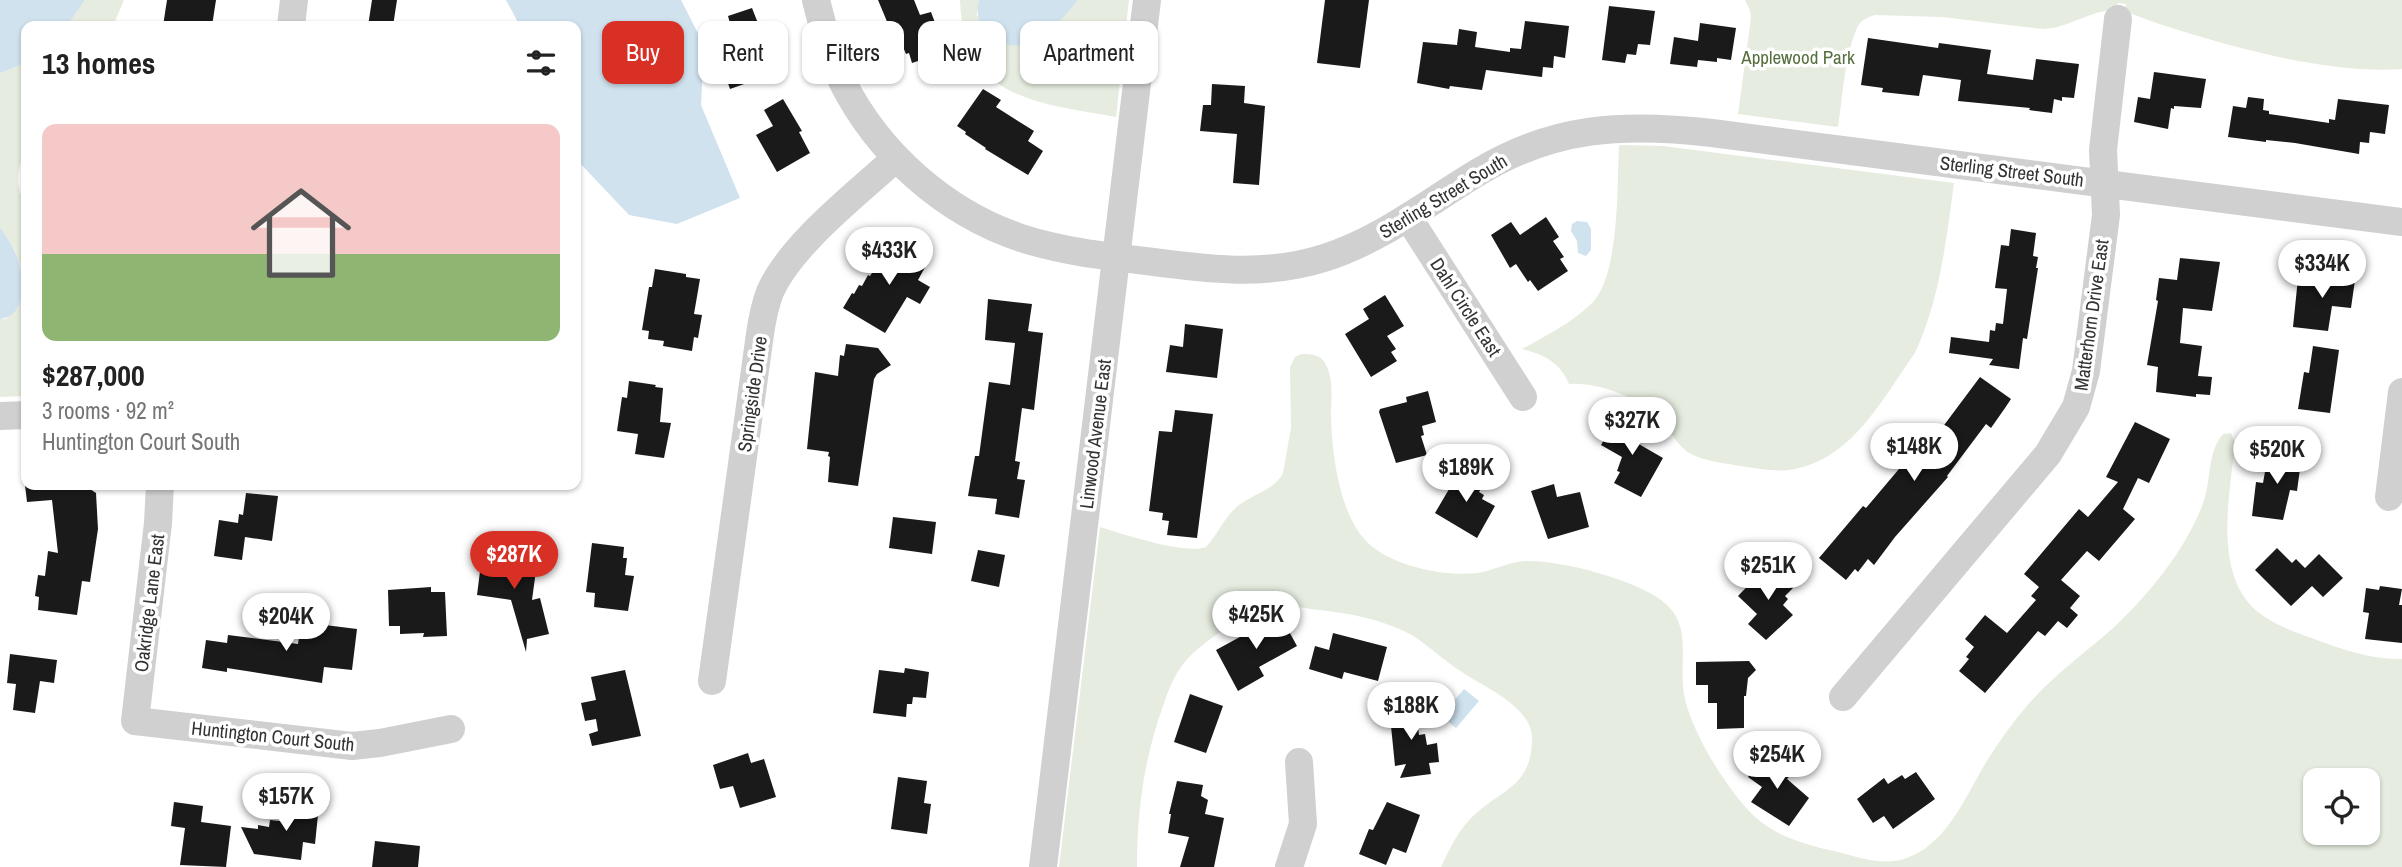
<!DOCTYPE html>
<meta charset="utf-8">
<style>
:root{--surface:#fff;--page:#f6f6f6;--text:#222;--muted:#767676;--accent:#d93025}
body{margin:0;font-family:"Archivo Narrow",sans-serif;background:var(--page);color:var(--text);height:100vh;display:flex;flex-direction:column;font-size:26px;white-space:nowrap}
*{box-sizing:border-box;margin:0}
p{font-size:23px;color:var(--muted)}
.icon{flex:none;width:38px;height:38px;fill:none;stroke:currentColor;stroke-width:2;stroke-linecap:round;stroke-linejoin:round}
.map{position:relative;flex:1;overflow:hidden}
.sheet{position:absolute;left:21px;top:21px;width:560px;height:469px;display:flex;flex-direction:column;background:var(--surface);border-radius:14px;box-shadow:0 2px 5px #0004}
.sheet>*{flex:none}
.guide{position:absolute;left:602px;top:21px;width:665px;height:63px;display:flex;gap:14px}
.buttons{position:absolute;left:2303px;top:768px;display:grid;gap:14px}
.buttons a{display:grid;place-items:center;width:77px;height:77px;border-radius:14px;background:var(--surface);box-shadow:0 2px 5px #0004;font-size:35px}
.price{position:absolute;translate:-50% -60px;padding:0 16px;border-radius:24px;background:#fff;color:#222;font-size:23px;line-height:46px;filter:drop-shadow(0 2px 4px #0008)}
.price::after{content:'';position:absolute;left:50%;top:42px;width:21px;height:16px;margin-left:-10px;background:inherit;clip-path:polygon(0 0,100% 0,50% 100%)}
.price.active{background:var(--accent);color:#fff}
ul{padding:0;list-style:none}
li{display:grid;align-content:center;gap:14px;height:371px;padding:0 21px}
li span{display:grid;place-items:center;height:217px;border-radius:14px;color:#555}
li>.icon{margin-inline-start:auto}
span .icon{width:126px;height:126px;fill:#fffc;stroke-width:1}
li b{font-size:30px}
h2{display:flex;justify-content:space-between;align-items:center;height:84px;padding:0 21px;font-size:30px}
.chip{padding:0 24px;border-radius:14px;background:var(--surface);box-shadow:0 2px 5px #0004;font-size:24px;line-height:63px}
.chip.active{background:var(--accent);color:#fff}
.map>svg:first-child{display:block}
.green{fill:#e6ecdf;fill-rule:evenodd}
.water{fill:#cfe2ee}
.building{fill:#1a1a1a}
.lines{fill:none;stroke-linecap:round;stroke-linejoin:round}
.minor{stroke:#d0d0d0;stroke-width:28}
.labels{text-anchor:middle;stroke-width:7;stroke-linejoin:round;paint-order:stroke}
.park-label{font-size:19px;fill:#56703f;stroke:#fff}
.street-label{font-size:19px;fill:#333;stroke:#fff}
</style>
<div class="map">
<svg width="2402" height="867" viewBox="0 0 2402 867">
<rect width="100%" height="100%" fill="#fff"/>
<!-- green -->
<g class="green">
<polygon points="85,0 124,0 113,26 67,26"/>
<path d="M960,0H979L977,16L1050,30L1078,0H1129L1116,117C1037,103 963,99 960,0Z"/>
<path d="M1745,0H2402V69C2331,74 2243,50 2175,29C2158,24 2141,17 2124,11L2126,4L2118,3L2116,10C2090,10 2069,28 2043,29L1942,17L1875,15C1867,17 1860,21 1857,28C1844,58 1843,96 1838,127L1738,114L1751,18L1750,10Z"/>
<path d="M26,63V153C15,169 16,190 26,206V396L0,397V319H6L18,308L22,290L20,265L15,251L0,227V73Z"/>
<path d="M1619,145L1663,146L1954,183C1946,241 1940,299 1915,353C1882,399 1852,461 1789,470C1773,472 1757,468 1741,466C1724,463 1699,461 1685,450C1675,441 1670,430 1661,420C1640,398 1599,382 1569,384C1560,362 1544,355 1522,349C1546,336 1571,323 1591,304C1620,277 1617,185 1619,145Z"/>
<path d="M1301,354C1312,354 1321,354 1326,365C1334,380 1331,399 1331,416C1332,453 1339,514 1367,542C1391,566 1444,577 1478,573C1495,570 1511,561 1528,561C1564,561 1632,579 1661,600C1697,626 1675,666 1686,703C1695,737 1725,785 1749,811C1771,835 1803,844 1834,851C1854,856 1879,865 1900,860C1948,848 1966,793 1990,756C2003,736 2018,715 2034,698C2058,672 2086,652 2112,629C2139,604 2164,575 2183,544C2192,529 2200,514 2205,497C2211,477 2208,451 2223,434L2231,433L2235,443C2230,496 2210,582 2265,617C2280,627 2298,633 2314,639C2341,649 2372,660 2402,659V867H1441C1449,850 1458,831 1471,818C1500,789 1532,788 1532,738C1532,707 1484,687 1462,672C1442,660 1426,642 1406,632C1379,619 1348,613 1319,610C1304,608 1287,604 1271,606C1253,608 1234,621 1220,632C1207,641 1194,651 1184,663C1174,675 1168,691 1163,706C1144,759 1137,811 1137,867H1059L1100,527C1123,534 1185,555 1206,547C1220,532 1225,514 1242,503C1257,493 1275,489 1283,473L1291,428L1290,367L1295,357ZM2315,780H2368V833H2315Z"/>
</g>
<!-- water -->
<g class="water">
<polygon points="0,0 85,0 67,26 26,26 26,63 0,73"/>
<polygon points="506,0 681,0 704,45 701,105 740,198 677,224 629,215 576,159 576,26 520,26"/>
<path d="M979,0H1078C1065,15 1052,32 1034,41C1004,55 971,34 979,0Z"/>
<polygon points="1577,221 1587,222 1591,229 1591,250 1586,256 1578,253 1577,241 1571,231 1572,224"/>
<path d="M0,227C5,235 11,243 15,252C24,271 30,316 0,319Z"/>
<polygon points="1464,689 1479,701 1456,728 1441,716"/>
</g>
<!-- building -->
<g class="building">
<polygon points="167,0 216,0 212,26 163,26"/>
<polygon points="372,0 397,0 393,26 368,26"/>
<polygon points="878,0 914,0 920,15 931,12 940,36 934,38 939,54 912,63 909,53 906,54 901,42 896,43"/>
<polygon points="1325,0 1369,0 1360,68 1317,63"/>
<polygon points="1609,6 1655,11 1650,45 1638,44 1636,55 1627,54 1625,63 1602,60"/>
<polygon points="752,8 765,41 756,44 767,76 730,89 725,75 721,77 714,58 718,56 716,49 717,48 712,33 731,27 728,16"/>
<polygon points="1525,21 1569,26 1565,58 1554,56 1553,68 1543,67 1542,77 1486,70 1482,90 1450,86 1449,89 1417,83 1423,42 1457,45 1459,29 1477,32 1475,47 1510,52 1510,48 1521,49"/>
<polygon points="1700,23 1736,28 1731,60 1717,58 1717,62 1698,60 1697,67 1670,64 1674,37 1698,41"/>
<polygon points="1868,38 1938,48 1939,43 1991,50 1987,74 2033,80 2036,59 2079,64 2074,98 2062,97 2062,101 2054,99 2052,113 2029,110 2030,108 1958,101 1961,80 1923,75 1919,96 1882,92 1883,88 1861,85"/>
<polygon points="2154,72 2206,79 2201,108 2174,106 2174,109 2171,108 2168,129 2134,122 2138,97 2150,99"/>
<polygon points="1212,84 1245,86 1244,103 1265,106 1259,185 1233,183 1237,134 1200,131 1203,105 1211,105"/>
<polygon points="983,89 1001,100 996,107 1034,131 1028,141 1043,151 1028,175 985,149 986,148 965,134 966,132 957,126"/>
<polygon points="2248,97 2264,99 2263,110 2269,111 2269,114 2329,123 2329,119 2335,120 2338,99 2389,105 2385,134 2370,132 2369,143 2360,142 2359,154 2295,143 2266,140 2266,142 2228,137 2233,106 2246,108"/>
<polygon points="783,99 802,131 799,132 810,153 777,172 756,135 773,126 764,110"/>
<polygon points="1546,217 1559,237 1553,241 1564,257 1560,259 1568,271 1538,291 1530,280 1528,282 1516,264 1510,268 1491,235 1511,222 1520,235"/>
<polygon points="2011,229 2036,233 2033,256 2038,257 2036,268 2038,268 2027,339 2023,338 2019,369 1989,365 1993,359 1949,353 1951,337 1989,342 1990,330 1995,331 1996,323 2003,324 2007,289 1995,288 2001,245 2009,246"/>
<polygon points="894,240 929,260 918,280 930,287 920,304 907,297 885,333 843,308 852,293 854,294 859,285 862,286 868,275 870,276"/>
<polygon points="2180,258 2220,262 2212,311 2183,308 2180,343 2202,346 2198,376 2212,377 2210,395 2196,394 2196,397 2156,392 2158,367 2147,365 2158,301 2156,300 2159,278 2177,280"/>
<polygon points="655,269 686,274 686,277 700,279 694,314 702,315 698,338 694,337 692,351 663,346 664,341 648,339 649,331 642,330 649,287 652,287"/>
<polygon points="2331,270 2356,273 2351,308 2332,306 2328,331 2293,327 2298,278 2330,282"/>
<polygon points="1385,295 1404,326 1387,336 1396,349 1391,352 1397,361 1371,377 1345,334 1369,319 1363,309"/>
<polygon points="988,299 1032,304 1028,331 1043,333 1034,410 1022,408 1015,461 1020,462 1017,479 1025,480 1019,518 995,514 997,499 968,496 975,456 979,456 989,382 1010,385 1015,343 985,340"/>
<polygon points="1185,324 1223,329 1217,378 1166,372 1170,345 1183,347"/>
<polygon points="846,344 878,348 891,365 877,374 874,379 858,486 828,482 830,457 828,456 829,452 807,449 815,372 838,376 840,355 844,356"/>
<polygon points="2313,346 2339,350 2330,413 2298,409 2304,372 2309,373"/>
<polygon points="1980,377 2011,399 2005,408 1991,428 1986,424 1947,476 1948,477 1895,537 1874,565 1868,559 1858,572 1855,569 1846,580 1819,558 1863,506 1866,508 1915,450 1921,456"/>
<polygon points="629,381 656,385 655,387 663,388 660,422 671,423 664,458 635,454 638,434 617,431 622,397 627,398"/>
<polygon points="1428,391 1436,422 1422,426 1424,435 1421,436 1427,455 1396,463 1379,412 1380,409 1407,402 1406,397"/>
<polygon points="1175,410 1213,414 1197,538 1167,535 1169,521 1162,520 1163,513 1149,511 1159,431 1172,432"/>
<polygon points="1620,417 1644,430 1637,443 1663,458 1641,497 1614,483 1620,472 1617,471 1622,457 1601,445 1613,424 1615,425"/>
<polygon points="2135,422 2170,439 2149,483 2138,478 2123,509 2135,519 2099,561 2087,551 2061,580 2080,596 2070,608 2078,615 2067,628 2058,621 2045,636 2038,631 1985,693 1959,671 1969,659 1966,657 1974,647 1965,639 1985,615 2007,633 2036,600 2031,596 2039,587 2024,574 2079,509 2088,517 2118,482 2106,477"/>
<polygon points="2275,450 2302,454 2297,491 2290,490 2283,520 2252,516 2256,482 2263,483 2266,466 2273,467"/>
<polygon points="1462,467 1485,481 1479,492 1484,495 1482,499 1495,506 1477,538 1435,513"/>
<polygon points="1554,484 1557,497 1580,492 1589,527 1548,539 1531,491"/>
<polygon points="25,485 76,485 76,490 90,489 96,493 98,529 90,582 82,581 77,615 38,610 39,597 35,596 38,575 45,576 48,551 58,553 52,500 27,502"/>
<polygon points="246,493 278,496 272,541 245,537 242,560 214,556 219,520 238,523 239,514 243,515"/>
<polygon points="893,517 936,522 932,554 889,548"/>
<polygon points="592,543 624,547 623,558 627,558 625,575 634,576 628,611 594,607 595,593 586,592"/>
<polygon points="483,548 502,551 501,558 537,563 532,600 540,598 549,634 527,639 526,652 511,600 477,595"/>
<polygon points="2277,548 2292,563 2296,559 2305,568 2319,554 2343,578 2323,597 2312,586 2291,606 2255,570"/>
<polygon points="978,550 1005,555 999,587 971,581"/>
<polygon points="1768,565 1793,588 1785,596 1788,599 1783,605 1793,615 1766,640 1748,624 1757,614 1738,596"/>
<polygon points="2380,586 2402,589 2399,605 2402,605 2402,643 2365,639 2369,613 2363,612 2366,588 2379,590"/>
<polygon points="431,587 431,592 445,592 447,636 423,637 424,633 400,634 400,626 389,626 388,590"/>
<polygon points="1280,615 1297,646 1259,667 1264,676 1238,691 1216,650"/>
<polygon points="301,622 357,629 352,670 324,667 322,683 227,668 227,672 202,668 206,640 227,643 228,635 298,644"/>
<polygon points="1333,633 1387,647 1378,681 1344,672 1342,679 1309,669 1315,646 1329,650"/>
<polygon points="10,654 57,660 54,683 40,681 35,713 13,710 16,684 7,683"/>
<polygon points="1749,661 1756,670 1748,678 1746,696 1744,696 1744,728 1717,729 1717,703 1708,703 1708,685 1696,685 1696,662"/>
<polygon points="905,668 929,672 926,698 913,697 912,704 907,704 906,717 873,713 879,670 904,673"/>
<polygon points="625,670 641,736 592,746 589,734 598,731 596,719 585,721 581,703 596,700 591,677"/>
<polygon points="1190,694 1223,706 1206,753 1174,742"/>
<polygon points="1415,702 1419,735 1425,734 1427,745 1437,743 1439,762 1429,763 1431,774 1400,778 1406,764 1395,766 1389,706"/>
<polygon points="748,753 751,763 764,759 776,797 740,808 733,786 720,789 713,765"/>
<polygon points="1765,753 1793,772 1787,779 1809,798 1789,826 1751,802 1762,787 1748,777"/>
<polygon points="1916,772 1935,799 1893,829 1884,816 1873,823 1857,799 1884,778 1888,784 1902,775 1905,779"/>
<polygon points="898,777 927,781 924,803 931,804 927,834 891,829"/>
<polygon points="1177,781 1203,785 1201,796 1208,800 1205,814 1224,818 1214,867 1180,867 1189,837 1168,833 1171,814 1169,814"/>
<polygon points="292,801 319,805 315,844 303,842 301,860 254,854 241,827 258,829 258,825 269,827 270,820 289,822"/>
<polygon points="174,802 203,806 201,822 231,826 226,867 180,865 185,828 171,826"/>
<polygon points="1387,802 1420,815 1406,853 1393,848 1386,865 1359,854 1369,829 1373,830"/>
<polygon points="375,841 420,846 418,867 372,867"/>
</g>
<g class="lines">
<!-- minor -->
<g class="minor">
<path d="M816,0C823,28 830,55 842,81C878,153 944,212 1021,238C1061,251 1104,256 1146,261C1206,269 1265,277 1324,258C1381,240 1427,203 1477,173C1553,126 1625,123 1712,133L2402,222"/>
<polyline points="291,26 294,0"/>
<polyline points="1408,217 1523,397"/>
<polyline points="0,416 26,415"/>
<polyline points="160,485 158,523 135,721 352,746 380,743 451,729"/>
<polyline points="2389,497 2402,392"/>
<path d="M712,681L760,334C762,320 765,305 770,292C791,244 858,193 896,158"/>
<polyline points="1843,697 2048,454 2076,407 2086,371 2106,215 2103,150 2118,19"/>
<polyline points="1043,867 1147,0"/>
<polyline points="1289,867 1303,824 1299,762"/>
</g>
</g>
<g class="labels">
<!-- park labels -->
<g class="park-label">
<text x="1798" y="64">Applewood Park</text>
</g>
<!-- street labels -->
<g class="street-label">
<text transform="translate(2012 171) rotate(7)" y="7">Sterling Street South</text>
<text transform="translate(1443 196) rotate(-31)" y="7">Sterling Street South</text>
<text transform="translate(1466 307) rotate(57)" y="7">Dahl Circle East</text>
<text transform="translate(2091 315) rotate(-82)" y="7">Matterhorn Drive East</text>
<text transform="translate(752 394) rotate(-82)" y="7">Springside Drive</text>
<text transform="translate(1095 434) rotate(-83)" y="7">Linwood Avenue East</text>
<text transform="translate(149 603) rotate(-83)" y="7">Oakridge Lane East</text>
<text transform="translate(273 736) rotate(6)" y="7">Huntington Court South</text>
</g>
</g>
</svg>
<div class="buttons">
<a><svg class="icon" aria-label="locate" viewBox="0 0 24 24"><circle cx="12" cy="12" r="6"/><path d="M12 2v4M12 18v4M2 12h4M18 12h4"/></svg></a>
</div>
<b class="price" style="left:889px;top:287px">$433K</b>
<b class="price" style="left:2322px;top:300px">$334K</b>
<b class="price" style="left:1632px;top:457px">$327K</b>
<b class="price" style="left:1914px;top:483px">$148K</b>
<b class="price" style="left:2277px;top:486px">$520K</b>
<b class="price" style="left:1466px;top:504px">$189K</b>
<b class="price active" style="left:514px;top:591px">$287K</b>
<b class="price" style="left:1768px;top:602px">$251K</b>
<b class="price" style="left:1256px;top:651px">$425K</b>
<b class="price" style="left:286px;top:653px">$204K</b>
<b class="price" style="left:1411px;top:742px">$188K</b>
<b class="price" style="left:1777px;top:791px">$254K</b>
<b class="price" style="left:286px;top:833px">$157K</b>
<div class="guide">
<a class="chip active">Buy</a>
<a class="chip">Rent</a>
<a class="chip">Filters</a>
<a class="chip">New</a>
<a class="chip">Apartment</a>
</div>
<section class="sheet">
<h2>13 homes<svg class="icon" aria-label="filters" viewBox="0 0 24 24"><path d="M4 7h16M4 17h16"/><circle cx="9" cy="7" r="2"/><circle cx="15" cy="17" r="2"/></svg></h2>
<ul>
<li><span style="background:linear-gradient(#f6c9c9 60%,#8fb573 0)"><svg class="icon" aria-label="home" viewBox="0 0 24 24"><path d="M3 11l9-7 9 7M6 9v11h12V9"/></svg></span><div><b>$287,000</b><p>3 rooms · 92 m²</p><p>Huntington Court South</p></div></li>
</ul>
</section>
</div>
